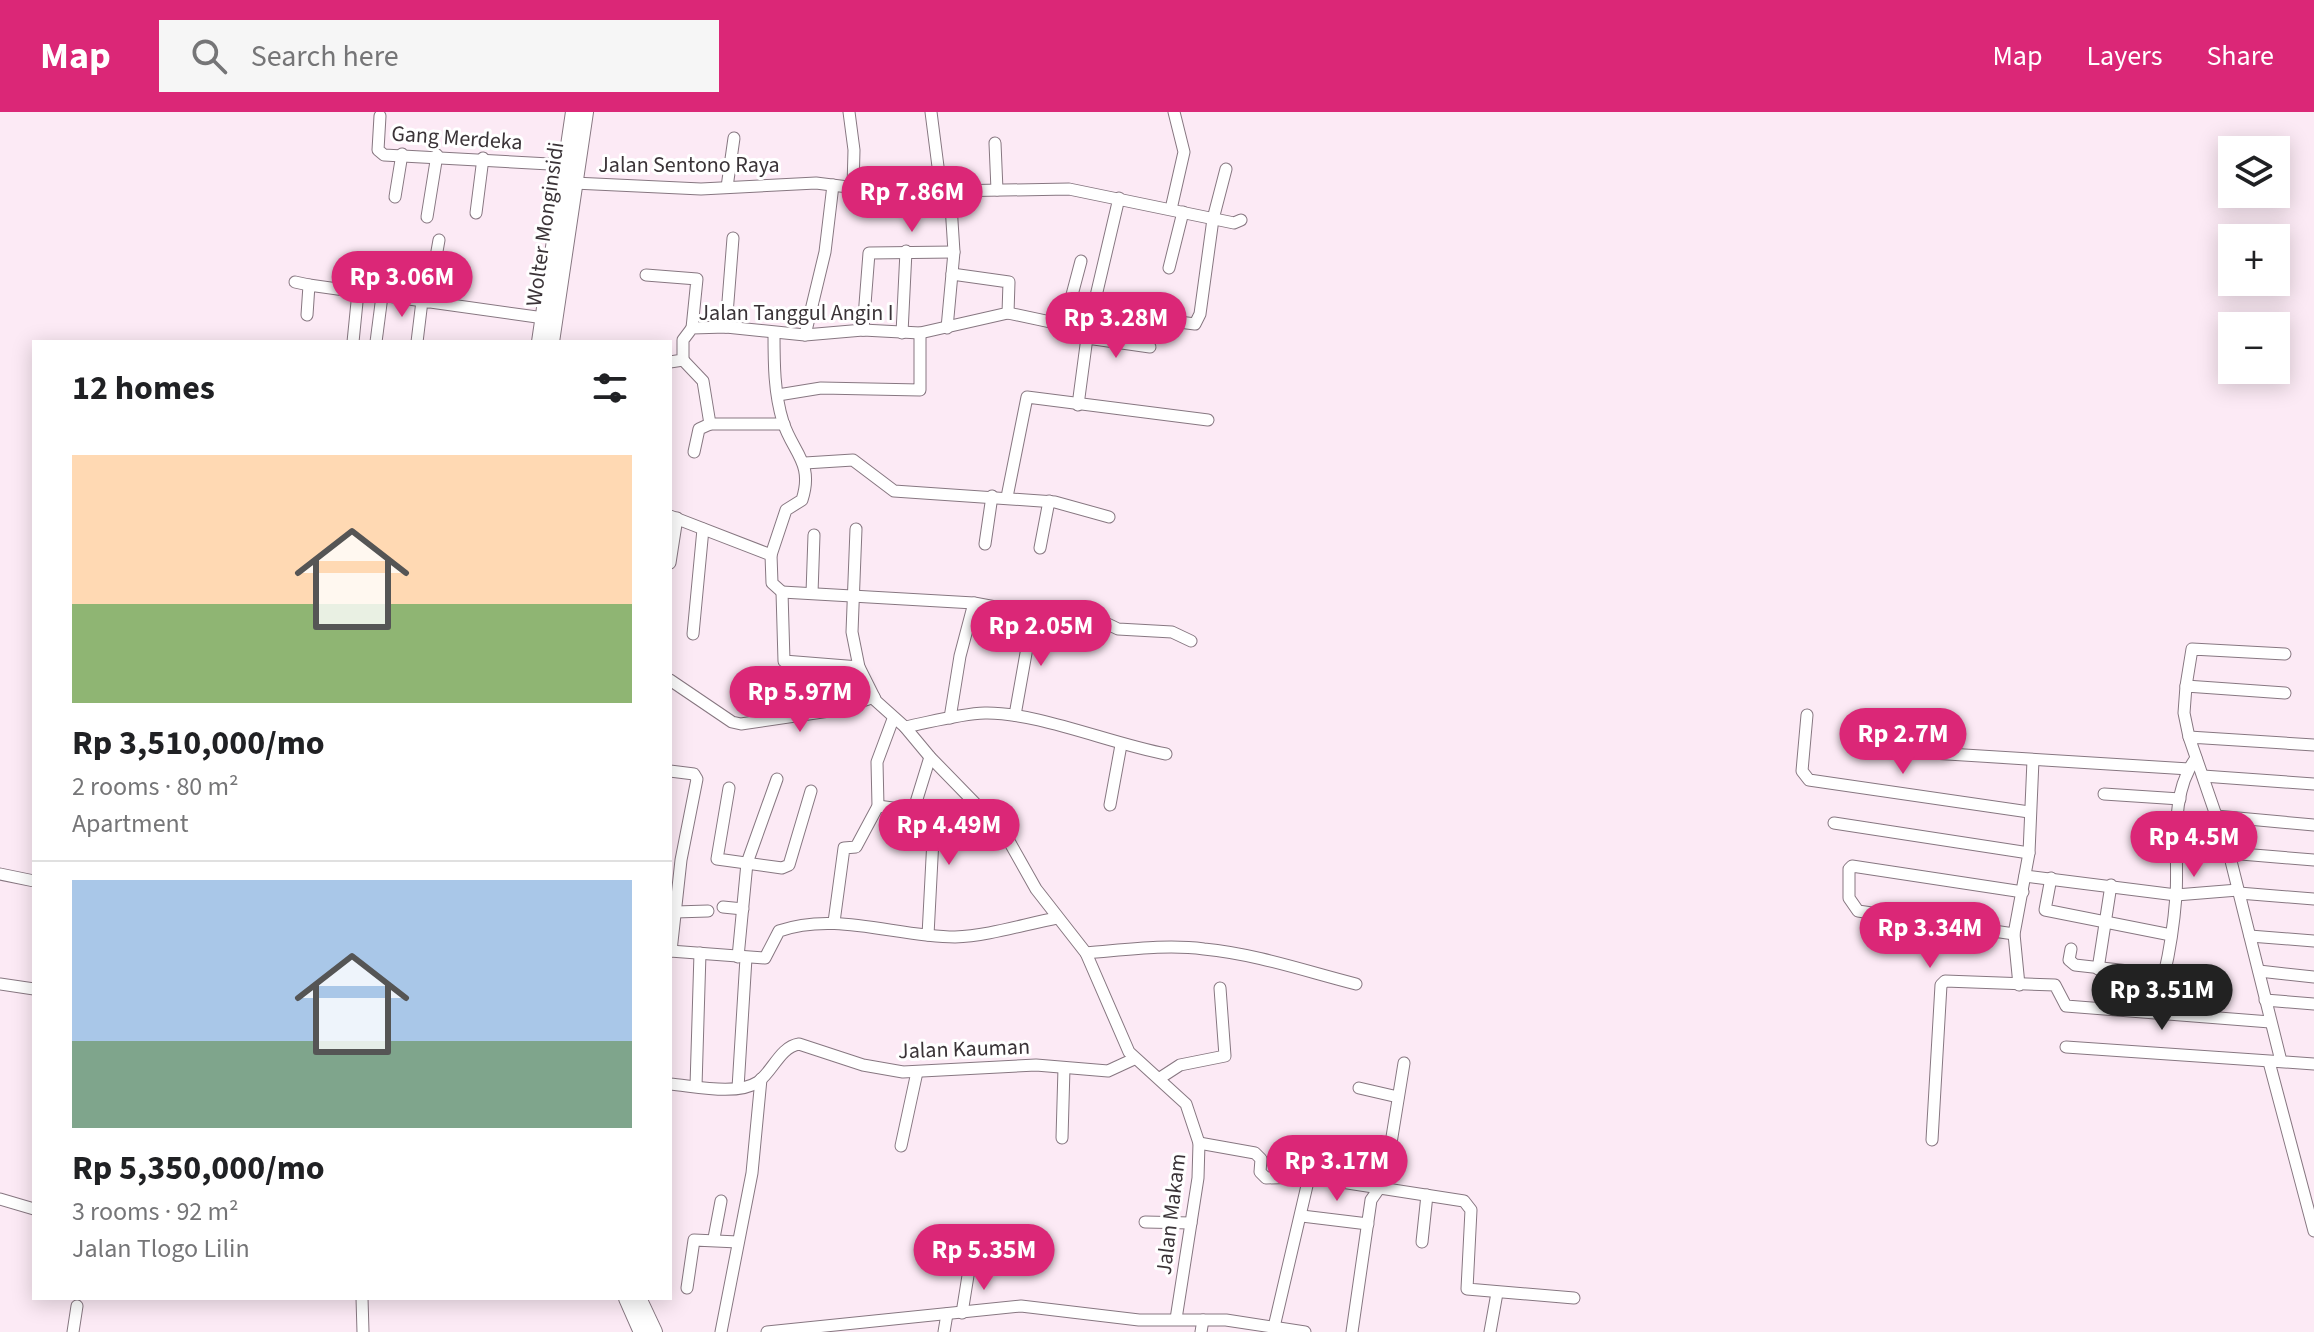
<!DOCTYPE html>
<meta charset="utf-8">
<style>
:root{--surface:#fff;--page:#f6f6f6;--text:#202124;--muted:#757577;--line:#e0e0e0;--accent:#db2777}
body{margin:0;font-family:"Source Sans 3",sans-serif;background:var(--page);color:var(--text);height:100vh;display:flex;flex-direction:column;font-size:30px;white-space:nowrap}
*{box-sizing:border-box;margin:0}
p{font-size:26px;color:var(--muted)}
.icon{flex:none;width:44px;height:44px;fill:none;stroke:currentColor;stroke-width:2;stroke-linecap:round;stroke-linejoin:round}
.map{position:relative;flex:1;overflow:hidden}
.drawer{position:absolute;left:32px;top:228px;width:640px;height:960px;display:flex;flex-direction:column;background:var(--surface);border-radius:0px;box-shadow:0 4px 20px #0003}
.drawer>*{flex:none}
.buttons{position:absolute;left:2218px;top:24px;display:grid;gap:16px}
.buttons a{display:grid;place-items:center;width:72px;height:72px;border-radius:0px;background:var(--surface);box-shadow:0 4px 20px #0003;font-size:40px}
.price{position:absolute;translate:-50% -68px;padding:0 18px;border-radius:28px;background:var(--accent);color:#fff;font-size:26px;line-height:52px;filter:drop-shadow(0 2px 4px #0008)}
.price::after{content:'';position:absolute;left:50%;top:48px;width:24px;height:18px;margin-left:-12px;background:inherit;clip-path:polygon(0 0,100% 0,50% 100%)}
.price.current{background:#222;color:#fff}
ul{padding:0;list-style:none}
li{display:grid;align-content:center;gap:16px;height:424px;padding:0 40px}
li+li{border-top:2px solid var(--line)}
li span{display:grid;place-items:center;height:248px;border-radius:0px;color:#555}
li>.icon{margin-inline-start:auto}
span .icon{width:144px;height:144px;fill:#fffc;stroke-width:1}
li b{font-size:34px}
h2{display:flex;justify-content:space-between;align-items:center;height:96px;padding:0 40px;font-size:34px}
header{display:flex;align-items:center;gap:48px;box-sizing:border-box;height:112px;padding:0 40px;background:var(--accent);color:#fff}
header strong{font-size:38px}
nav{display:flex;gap:44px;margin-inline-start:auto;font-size:28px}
.search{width:560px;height:72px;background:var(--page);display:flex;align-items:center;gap:20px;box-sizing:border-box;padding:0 28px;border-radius:0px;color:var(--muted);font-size:30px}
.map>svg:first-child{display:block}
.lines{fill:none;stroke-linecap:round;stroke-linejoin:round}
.minor-casing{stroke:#877781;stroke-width:13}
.secondary-casing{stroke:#877781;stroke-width:18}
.primary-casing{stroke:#877781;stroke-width:20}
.minor{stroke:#fff;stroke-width:11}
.secondary{stroke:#fff;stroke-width:16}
.primary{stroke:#fff;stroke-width:18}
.labels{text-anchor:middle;stroke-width:6;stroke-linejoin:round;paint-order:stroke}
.street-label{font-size:22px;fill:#3a3337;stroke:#fff}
</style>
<header>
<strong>Map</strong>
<div class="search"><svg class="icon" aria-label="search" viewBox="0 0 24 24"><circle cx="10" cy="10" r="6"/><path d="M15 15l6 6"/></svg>Search here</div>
<nav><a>Map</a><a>Layers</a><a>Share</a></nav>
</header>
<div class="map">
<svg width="2314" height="1220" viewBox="0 0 2314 1220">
<rect width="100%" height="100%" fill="#fceaf5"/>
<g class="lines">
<defs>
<g id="minor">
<polyline points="849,0 854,38 853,76"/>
<polyline points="931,0 941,78"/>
<polyline points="380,4 378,38 384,43 568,53"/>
<polyline points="995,31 997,78"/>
<polyline points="574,71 701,77 816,71 888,80 1069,77 1234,111 1241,108"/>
<polyline points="727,75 734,26"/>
<polyline points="395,85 402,42"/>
<polyline points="1171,97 1184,40 1174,0"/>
<polyline points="476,101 483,46"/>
<polyline points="427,105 437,43"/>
<polyline points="1169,156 1183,100"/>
<polyline points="646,163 697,167 692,216"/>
<polyline points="295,170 309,173"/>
<polyline points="428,190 439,128"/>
<polyline points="1092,199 1195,212 1200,202 1213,107 1226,57"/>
<polyline points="1008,201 1088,218"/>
<polyline points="307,203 309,173 544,206"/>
<polyline points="1064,213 1081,149"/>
<polyline points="726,215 733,126"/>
<polyline points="947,216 954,140 950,78"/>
<polyline points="863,218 869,141 954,140"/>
<polyline points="902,221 906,139"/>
<polyline points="805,223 825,140 833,73"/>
<polyline points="1087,226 1150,235"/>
<polyline points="353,230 358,180"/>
<polyline points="376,230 382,184"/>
<polyline points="417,230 422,189"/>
<polyline points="683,248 703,269 710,312 784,312"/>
<polyline points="670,250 683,248 683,228 692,216 726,215 805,223 863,218 920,221 1008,201 1009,170 952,162"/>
<polyline points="778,283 821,276 920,278 920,221"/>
<polyline points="1078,293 1088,218 1119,86"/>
<polyline points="694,340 699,317 710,312"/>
<polyline points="805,351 853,348 894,379 1055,390 1109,405"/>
<polyline points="1007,385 1027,285 1208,308"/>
<polyline points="670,404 771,443 772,471 782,480"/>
<polyline points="856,417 852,520 859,555 876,589 905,615 930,645 1005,722 1036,777 1086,841 1129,940 1186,992 1199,1031 1198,1066 1176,1207"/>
<polyline points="985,432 992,384"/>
<polyline points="1040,436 1049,389"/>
<path d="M771,443L786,398L802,388C814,351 793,341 783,310C774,281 774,251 774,221"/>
<polyline points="670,451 677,406"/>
<polyline points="782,480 974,491 1033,502 1091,504 1118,517 1172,520 1191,529"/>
<polyline points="782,480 784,549 859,555"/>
<polyline points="812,481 814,423"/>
<polyline points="693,522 703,417"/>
<polyline points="670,568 732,610 741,612 836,598 874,585"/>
<polyline points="2186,574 2192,537 2285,542"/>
<polyline points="1015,603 1033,502"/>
<polyline points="1807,603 1802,659 1809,668 2029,700"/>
<polyline points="950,606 960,544 974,491"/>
<path d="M905,615C931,610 958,602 985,601C1036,600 1112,632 1166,642"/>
<polyline points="2189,625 2184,601 2186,574 2285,581"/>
<polyline points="1867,637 2189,657"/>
<polyline points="670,659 694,662 697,667 681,748 671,839"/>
<polyline points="2203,664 2314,672"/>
<polyline points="729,676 717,747 782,756 789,753 811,679"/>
<polyline points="2104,682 2180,687"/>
<polyline points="1110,693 1121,633"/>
<polyline points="878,694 914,699"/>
<polyline points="2216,704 2314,713"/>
<polyline points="1834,711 2029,741"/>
<polyline points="2229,741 2314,748"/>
<polyline points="0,762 34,769"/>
<polyline points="2025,764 2176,783 2238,778"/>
<polyline points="2051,766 2045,798 2171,823"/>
<polyline points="2239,781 2314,787"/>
<polyline points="723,795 743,797"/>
<polyline points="675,800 708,799"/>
<polyline points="834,810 844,736 856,735 878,694 877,650 893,607"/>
<polyline points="2014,822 1858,799 1849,786 1849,757 1852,754 2023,780"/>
<polyline points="928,823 933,727 911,718 909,713 930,645"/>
<polyline points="2250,824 2314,829"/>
<path d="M2071,837L2069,848L2075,853L2164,863C2170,838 2174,810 2176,784C2179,739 2168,684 2196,646"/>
<path d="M670,839L765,846L779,819C836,799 896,825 955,825C988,824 1025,812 1057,806"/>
<path d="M1086,841C1125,838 1165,832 1204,837C1256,842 1305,859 1356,872"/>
<polyline points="738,845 747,751 777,667"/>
<polyline points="2098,857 2111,773"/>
<polyline points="2259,859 2314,865"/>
<polyline points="0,872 34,877"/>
<polyline points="2019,873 2014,822 2029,741 2033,648"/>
<polyline points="2265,888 2314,892"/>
<polyline points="2066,935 2314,952"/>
<polyline points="2281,949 2229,741 2189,625 2314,633"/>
<polyline points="2269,950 2314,1119"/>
<polyline points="1160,966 1180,953 1225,944 1220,876"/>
<path d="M670,972C694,974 737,984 758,970C773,959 780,935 799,932L863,953L903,960L1036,953L1108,959L1134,947"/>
<polyline points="696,974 700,841"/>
<polyline points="738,976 746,846"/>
<polyline points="1359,976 1398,985"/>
<polyline points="1062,1026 1064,956"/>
<polyline points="1932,1028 1941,873 1945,869 2055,873 2066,894 2270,910"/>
<polyline points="1199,1031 1255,1041 1261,1047 1260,1060 1266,1066 1309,1065 1464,1089 1471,1098 1467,1177 1574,1186"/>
<polyline points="901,1034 917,960"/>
<polyline points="0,1087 34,1097"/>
<polyline points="1302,1104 1368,1112"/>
<polyline points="1145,1110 1191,1111"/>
<polyline points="714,1126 721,1089"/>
<polyline points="1422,1130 1427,1083"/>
<polyline points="687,1176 694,1128 738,1130"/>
<polyline points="362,1186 363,1220"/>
<polyline points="962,1201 975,1120"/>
<polyline points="1274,1215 1309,1065"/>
<polyline points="73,1220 77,1194"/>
<polyline points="721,1220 752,1061 761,967"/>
<polyline points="767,1220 1021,1194 1139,1208 1226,1208 1305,1220"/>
<polyline points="944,1220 947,1202"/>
<polyline points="1201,1220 1203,1208"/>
<polyline points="1352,1220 1371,1088 1385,1068 1404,951"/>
<polyline points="1490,1220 1497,1181"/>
</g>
<g id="secondary">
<polyline points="551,230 585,0"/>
<polyline points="638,1186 654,1220"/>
</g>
<g id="primary">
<polyline points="541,230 575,0"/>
<polyline points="628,1186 643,1220"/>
</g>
</defs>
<!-- minor casing -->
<use href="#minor" class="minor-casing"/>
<!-- secondary casing -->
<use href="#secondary" class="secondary-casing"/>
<!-- primary casing -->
<use href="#primary" class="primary-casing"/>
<!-- minor -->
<use href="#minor" class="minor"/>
<!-- secondary -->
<use href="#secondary" class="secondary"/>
<!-- primary -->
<use href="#primary" class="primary"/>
</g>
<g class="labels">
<!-- street labels -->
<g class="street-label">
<text transform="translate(457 25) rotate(4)" y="8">Gang Merdeka</text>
<text x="689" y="60">Jalan Sentono Raya</text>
<text transform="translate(544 112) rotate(-82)" y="8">Wolter Monginsidi</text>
<text x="796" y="208">Jalan Tanggul Angin I</text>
<text transform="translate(964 936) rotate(-2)" y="8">Jalan Kauman</text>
<text transform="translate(1170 1102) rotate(-83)" y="8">Jalan Makam</text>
</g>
</g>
</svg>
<div class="buttons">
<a><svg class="icon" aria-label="layers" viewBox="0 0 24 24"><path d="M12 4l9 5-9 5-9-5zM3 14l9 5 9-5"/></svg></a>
<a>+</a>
<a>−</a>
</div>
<b class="price" style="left:912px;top:122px">Rp 7.86M</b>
<b class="price" style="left:402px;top:207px">Rp 3.06M</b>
<b class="price" style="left:1116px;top:248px">Rp 3.28M</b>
<b class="price" style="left:1041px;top:556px">Rp 2.05M</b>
<b class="price" style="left:800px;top:622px">Rp 5.97M</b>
<b class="price" style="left:1903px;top:664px">Rp 2.7M</b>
<b class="price" style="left:949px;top:755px">Rp 4.49M</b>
<b class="price" style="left:2194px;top:767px">Rp 4.5M</b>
<b class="price" style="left:1930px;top:858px">Rp 3.34M</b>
<b class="price current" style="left:2162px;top:920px">Rp 3.51M</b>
<b class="price" style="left:1337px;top:1091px">Rp 3.17M</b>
<b class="price" style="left:984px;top:1180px">Rp 5.35M</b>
<section class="drawer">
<h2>12 homes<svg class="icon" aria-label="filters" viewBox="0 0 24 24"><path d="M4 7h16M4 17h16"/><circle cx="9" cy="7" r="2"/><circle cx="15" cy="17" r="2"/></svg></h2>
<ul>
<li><span style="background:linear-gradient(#ffd9b3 60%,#8fb573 0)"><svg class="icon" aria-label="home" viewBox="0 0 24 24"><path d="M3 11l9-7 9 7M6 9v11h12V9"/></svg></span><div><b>Rp 3,510,000/mo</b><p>2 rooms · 80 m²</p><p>Apartment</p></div></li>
<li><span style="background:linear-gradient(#a9c7e8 65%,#7fa58c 0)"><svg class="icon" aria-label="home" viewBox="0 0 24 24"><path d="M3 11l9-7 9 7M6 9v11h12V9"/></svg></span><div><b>Rp 5,350,000/mo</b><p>3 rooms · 92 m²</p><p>Jalan Tlogo Lilin</p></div></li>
</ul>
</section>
</div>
